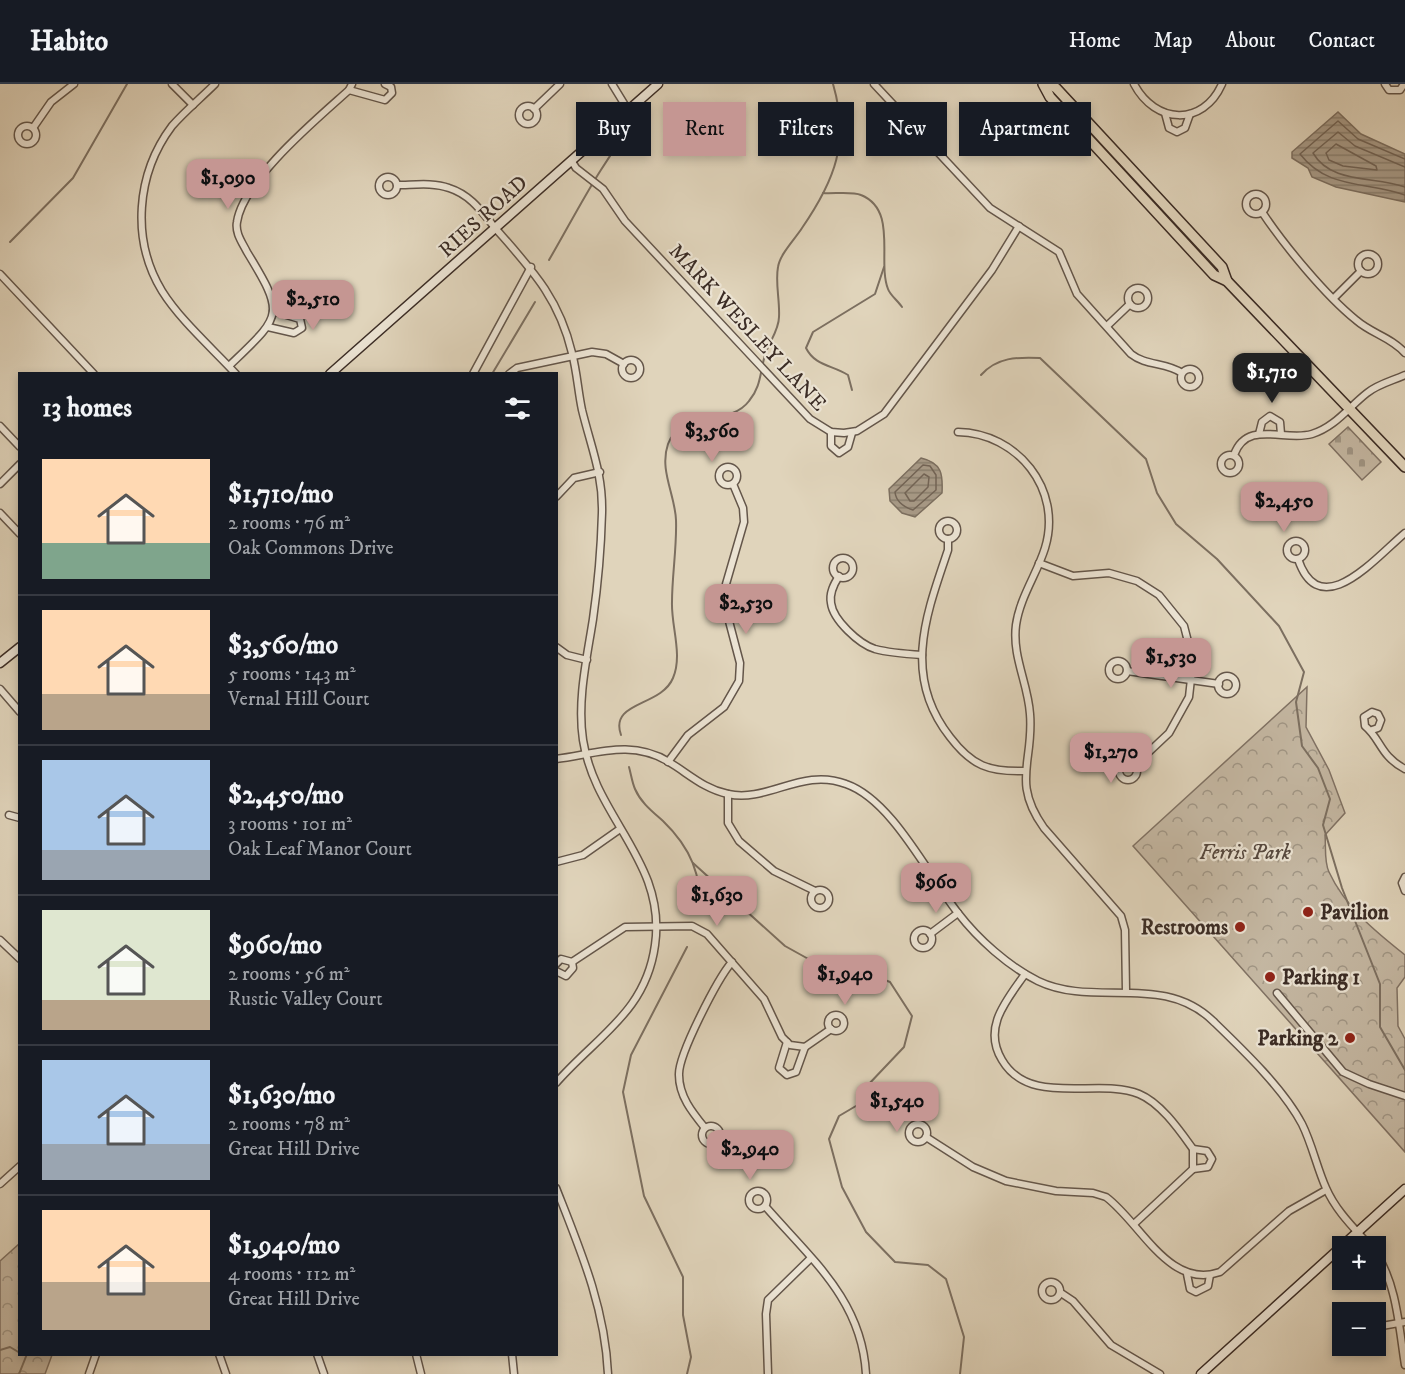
<!DOCTYPE html>
<meta charset="utf-8">
<style>
:root{--surface:#171b24;--page:#20242c;--text:#f1f3f6;--muted:#9ea1a6;--line:#363941;--accent:#c59692}
body{margin:0;font-family:"IM FELL DW Pica",serif;background:var(--page);color:var(--text);height:100vh;display:flex;flex-direction:column;font-size:22px;white-space:nowrap}
*{box-sizing:border-box;margin:0}
p{font-size:20px;color:var(--muted)}
.icon{flex:none;width:33px;height:33px;fill:none;stroke:currentColor;stroke-width:2;stroke-linecap:round;stroke-linejoin:round}
.map{position:relative;flex:1;overflow:hidden}
.side{position:absolute;left:18px;top:288px;width:540px;height:984px;display:flex;flex-direction:column;background:var(--surface);border-radius:0px;box-shadow:0 3px 9px #0003}
.side>*{flex:none}
.hud{position:absolute;left:576px;top:18px;width:570px;height:54px;display:flex;gap:12px}
.buttons{position:absolute;left:1332px;top:1152px;display:grid;gap:12px}
.buttons a{display:grid;place-items:center;width:54px;height:54px;border-radius:0px;background:var(--surface);box-shadow:0 3px 9px #0003;font-size:30px}
.price{position:absolute;translate:-50% -51px;padding:0 14px;border-radius:12px;background:var(--accent);color:#111;font-size:20px;line-height:39px;filter:drop-shadow(0 2px 3px #0008)}
.price::after{content:'';position:absolute;left:50%;top:36px;width:18px;height:14px;margin-left:-9px;background:inherit;clip-path:polygon(0 0,100% 0,50% 100%)}
.price.current{background:#222;color:#fff}
ul{padding:0;list-style:none}
li{display:flex;align-items:center;gap:18px;height:150px;padding:0 24px}
li+li{border-top:2px solid var(--line)}
li span{display:grid;place-items:center;flex:none;width:168px;height:120px;border-radius:0px;color:#555}
li>.icon{margin-inline-start:auto}
span .icon{width:72px;height:72px;fill:#fffc;stroke-width:1}
li b{font-size:26px}
h2{display:flex;justify-content:space-between;align-items:center;height:72px;padding:0 24px;font-size:26px}
.tag{padding:0 21px;border-radius:0px;background:var(--surface);box-shadow:0 3px 9px #0003;font-size:21px;line-height:54px}
.tag.current{background:var(--accent);color:#111}
header{display:flex;align-items:center;gap:36px;box-sizing:border-box;height:84px;padding:0 30px;background:var(--surface);border-bottom:2px solid var(--line)}
header strong{font-size:28px}
nav{display:flex;gap:33px;margin-inline-start:auto;font-size:21px}
.map>svg:first-child{display:block}
.grass{fill:#c4b7a2;stroke:#807264;stroke-width:1.5}
.forest{fill:url(#forest-crowns);stroke:#807264;stroke-width:1.5}
.cemetery{fill:url(#cemetery-stones);stroke:#807264;stroke-width:1.5}
.water{fill:url(#water-rules);stroke:#7c6f60;stroke-width:1.5}
.lines{fill:none;stroke-linecap:round;stroke-linejoin:round}
.shore{stroke:#726456;stroke-width:1.5}
.stream{stroke:#7c6f60;stroke-width:2}
.street-casing{stroke:#64564a;stroke-width:9}
.secondary-casing{stroke:#3b2c25;stroke-width:11}
.primary-casing{stroke:#3b2c25;stroke-width:12}
.street{stroke:#ebe3d3;stroke-width:6}
.secondary{stroke:#ebe3d3;stroke-width:8}
.primary{stroke:#e0d4bb;stroke-width:9}
.poi-dot{fill:#8f2418;stroke:#ebe3d3;stroke-width:2}
.labels{text-anchor:middle;stroke-width:4.5;stroke-linejoin:round;paint-order:stroke}
.street-label{font-size:21px;fill:#3b2c25;stroke:#ebe3d3}
.park-label{font-size:21px;font-style:italic;fill:#56483e;stroke:#ebe3d3}
.poi-label{font-size:21px;font-weight:bold;fill:#3b2c25;stroke:#ebe3d3;text-anchor:start}
</style>
<header>
<strong>Habito</strong>
<nav><a>Home</a><a>Map</a><a>About</a><a>Contact</a></nav>
</header>
<div class="map">
<svg width="1405" height="1290" viewBox="0 0 1405 1290">
<defs>
<pattern id="forest-crowns" width="20" height="18" patternUnits="userSpaceOnUse" patternTransform="scale(1.5)"><rect width="20" height="18" fill="#c4b7a2"/><path d="M2 6a3 3 0 1 1 6 0M12 15a3 3 0 1 1 6 0" fill="none" stroke="#a09584"/></pattern>
<pattern id="cemetery-stones" width="16" height="16" patternUnits="userSpaceOnUse" patternTransform="scale(1.5)"><rect width="16" height="16" fill="#c4b7a2"/><path d="M2 7V4a2 2 0 0 1 4 0v3zM10 15v-3a2 2 0 0 1 4 0v3z" fill="#a09584"/></pattern>
<pattern id="water-rules" width="6" height="5" patternUnits="userSpaceOnUse" patternTransform="scale(1.5)"><rect width="6" height="5" fill="#a89b88"/><path d="M0 2.5h6" fill="none" stroke="#8a7f6f"/></pattern>
</defs>
<rect width="100%" height="100%" fill="#e0d4bb"/>
<filter id="stains"><feTurbulence type="fractalNoise" baseFrequency=".00333" numOctaves="4"/><feColorMatrix values="0 0 0 0 .2 0 0 0 0 .09 0 0 0 0 .02 0 0 0 .5 -.17"/></filter>
<radialGradient id="worn" r=".72"><stop offset=".6" stop-color="#630" stop-opacity="0"/><stop offset="1" stop-color="#630" stop-opacity=".3"/></radialGradient>
<!-- grass -->
<polygon class="grass" points="800,41 811,53 797,66 786,55"/>
<!-- forest -->
<g class="forest">
<path d="M1307,603L1306,643L1329,686L1345,729L1325,751C1326,762 1324,778 1329,788C1345,823 1376,848 1405,871V893L1397,904L1398,942L1405,955V1068L1133,762Z"/>
<polygon points="19,1160 20,1270 52,1271 45,1290 0,1290 0,1177"/>
</g>
<!-- cemetery -->
<polygon class="cemetery" points="1348,343 1381,378 1362,396 1329,360"/>
<!-- water -->
<g class="water">
<polygon points="1338,28 1361,50 1405,70 1405,118 1336,103 1312,93 1308,84 1292,74 1292,68"/>
<path d="M921,374C942,379 943,390 942,409L915,433L902,429L890,417L889,405Z"/>
</g>
<g class="lines">
<!-- shore -->
<g class="shore">
<polygon points="1336,60 1376,82 1377,86 1343,82 1329,76 1326,69"/>
<path d="M1405,75L1358,55L1338,37L1300,70C1328,106 1366,97 1405,111"/>
<path d="M1405,83L1355,62L1338,48L1313,69C1331,100 1374,92 1405,103"/>
<path d="M923,381L930,382L936,391V406L913,426C904,423 896,418 895,408Z"/>
<polygon points="924,390 929,393 928,403 914,417 910,417 905,409"/>
</g>
<!-- stream -->
<g class="stream">
<path d="M823,109C833,110 852,107 861,111C898,126 877,177 888,205C890,211 898,217 902,223"/>
<polyline points="10,158 73,94 127,0"/>
<path d="M549,176C577,128 602,76 639,34"/>
<polyline points="492,290 535,218"/>
<path d="M981,291C997,273 1017,273 1040,274L1146,375L1157,409L1176,440L1217,475L1279,542L1304,588L1296,618L1302,662L1318,684L1330,715L1323,741L1342,804L1380,900V943L1405,986"/>
<path d="M852,306L848,291C832,281 815,282 806,264L813,248L875,210L884,183"/>
<path d="M621,651C609,617 661,623 673,594C683,571 671,542 672,518C672,491 677,463 676,436C675,410 659,386 668,360C681,326 730,343 749,317C761,303 760,288 765,271C769,258 779,246 779,233C780,216 775,199 778,183C780,170 795,155 802,144C835,96 850,58 833,0"/>
<path d="M629,683C631,690 632,698 635,705C641,719 653,728 663,737C690,763 703,792 699,829"/>
<polyline points="693,779 785,862 821,882 853,884 890,898 912,932 904,963 867,1002 861,1019 839,1032 829,1055 842,1103 866,1148 895,1178 928,1181 946,1195 964,1253 960,1290"/>
<polyline points="0,1266 10,1263 20,1269"/>
<polyline points="19,1290 27,1270"/>
<polyline points="687,1290 691,1273 683,1231 683,1193 644,1112 623,1008 631,971 687,863"/>
</g>
<defs>
<g id="street">
<polyline points="172,0 193,21"/>
<path d="M215,0C201,14 185,27 172,42C136,90 131,156 162,207C180,236 213,265 236,290"/>
<polyline points="612,0 628,26"/>
<path d="M874,0L990,124L1059,168L1077,210L1131,270C1146,282 1166,278 1182,289"/>
<path d="M1134,0C1155,40 1203,43 1222,0"/>
<polyline points="1385,0 1389,6 1400,6 1404,0"/>
<polyline points="349,6 385,16 392,9 391,3 385,0"/>
<circle cx="528" cy="31" r="9"/>
<polyline points="534,25 560,0"/>
<polyline points="1165,29 1169,44 1177,48 1185,44 1190,30"/>
<circle cx="27" cy="51" r="9"/>
<polyline points="33,44 51,18 74,0"/>
<polyline points="571,76 576,84 603,105 625,137 810,335 831,348 844,349 857,347 884,330 992,186 1019,142"/>
<circle cx="388" cy="102" r="9"/>
<path d="M397,101C413,101 433,98 449,104C471,111 482,128 496,145C532,186 559,214 572,269C577,288 578,307 582,326C591,363 603,390 602,429C601,465 598,500 593,535C587,574 577,616 583,656C595,734 667,778 655,861C646,928 597,952 556,999"/>
<circle cx="1256" cy="120" r="10"/>
<path d="M1262,128C1284,161 1325,211 1356,236C1372,250 1391,253 1405,269"/>
<circle cx="1368" cy="180" r="10"/>
<polyline points="0,190 94,290"/>
<circle cx="1138" cy="214" r="10"/>
<polyline points="1334,214 1361,187"/>
<polyline points="1107,242 1130,220"/>
<polyline points="268,243 294,249 302,244 300,235 273,227"/>
<circle cx="631" cy="285" r="9"/>
<path d="M229,282C282,231 286,232 247,168C242,158 235,149 237,138C243,96 318,34 349,6L352,0"/>
<circle cx="1190" cy="294" r="9"/>
<polyline points="473,290 531,183"/>
<polyline points="509,290 517,284 592,268 606,270 624,280"/>
<polyline points="0,342 20,363"/>
<polyline points="831,348 831,362 839,369 848,363 852,349"/>
<path d="M958,348C1017,349 1063,405 1045,464C1037,490 1020,513 1016,541C1012,573 1028,599 1030,630C1034,677 1011,698 1044,744L1121,832L1125,846L1126,907"/>
<polyline points="1259,350 1262,338 1270,332 1280,338 1281,350"/>
<circle cx="1230" cy="380" r="9"/>
<path d="M1234,371C1247,335 1285,358 1312,350C1335,343 1349,323 1367,309C1378,300 1392,297 1405,291"/>
<circle cx="728" cy="392" r="9"/>
<polyline points="0,400 20,380"/>
<polyline points="556,413 574,394 600,388"/>
<polyline points="0,429 20,450"/>
<circle cx="948" cy="446" r="9"/>
<path d="M948,455V466C926,531 902,592 950,653C972,682 989,688 1024,687"/>
<circle cx="1296" cy="466" r="9"/>
<circle cx="843" cy="484" r="10"/>
<path d="M1298,475C1320,541 1376,473 1405,449"/>
<polyline points="1039,479 1073,492 1109,489 1137,497 1159,511 1184,542 1193,577 1189,613 1169,649 1135,681"/>
<path d="M839,492C834,500 829,509 831,519C833,536 859,560 875,565C890,569 906,570 922,571"/>
<polyline points="556,563 567,571 587,576"/>
<circle cx="1118" cy="586" r="9"/>
<polyline points="1127,587 1219,600"/>
<circle cx="1227" cy="601" r="9"/>
<polyline points="0,605 20,628"/>
<path d="M1372,646L1378,644L1381,636L1378,630L1372,628L1364,633L1365,642C1381,655 1380,672 1405,685"/>
<path d="M556,675C596,670 631,655 669,678C689,690 704,705 728,710C768,719 802,683 846,700C892,716 928,791 958,829C978,855 1008,882 1038,897C1094,924 1163,888 1213,937C1242,965 1283,1004 1302,1040C1312,1060 1317,1084 1326,1104C1336,1127 1354,1144 1370,1162"/>
<circle cx="1128" cy="687" r="9"/>
<polyline points="668,678 688,651 724,623 739,597 740,579 724,518 726,500 744,438 743,424 733,400"/>
<polyline points="728,710 728,739 739,757 774,787 815,807"/>
<polyline points="9,731 20,734"/>
<polyline points="556,778 583,771 620,745"/>
<polyline points="1405,793 1402,799 1405,807"/>
<circle cx="820" cy="815" r="9"/>
<circle cx="923" cy="855" r="9"/>
<polyline points="930,850 958,829"/>
<polyline points="0,856 20,875"/>
<polyline points="572,878 625,843 692,842 707,850 764,915 782,953 790,961 805,963 831,945"/>
<polyline points="556,880 561,875 572,878 573,884 566,892 556,887"/>
<path d="M1025,890C1007,916 982,943 1002,976C1030,1024 1099,993 1139,1010C1161,1019 1180,1047 1193,1065V1085L1134,1140"/>
<polyline points="1277,909 1343,988 1369,1000 1405,1012"/>
<circle cx="836" cy="939" r="8"/>
<polyline points="787,958 779,984 787,991 796,988 805,963"/>
<circle cx="918" cy="1049" r="9"/>
<circle cx="711" cy="1051" r="9"/>
<path d="M705,1044C692,1028 679,1012 679,991C678,971 718,894 732,878"/>
<path d="M926,1053L973,1083L1006,1097L1056,1107L1093,1109L1106,1113C1141,1139 1169,1206 1220,1188L1289,1127L1326,1106"/>
<polyline points="1193,1085 1208,1083 1212,1075 1207,1067 1193,1065"/>
<polyline points="0,1100 20,1082"/>
<path d="M556,1104C580,1165 605,1223 608,1290"/>
<circle cx="758" cy="1116" r="9"/>
<path d="M765,1122C811,1175 862,1216 866,1290"/>
<path d="M1376,1169C1397,1201 1399,1244 1405,1281"/>
<polyline points="1187,1190 1190,1205 1196,1208 1208,1202 1210,1191"/>
<circle cx="1051" cy="1207" r="9"/>
<polyline points="1061,1209 1073,1217 1111,1261 1160,1290"/>
<polyline points="1342,1240 1339,1248 1342,1254"/>
<polyline points="1376,1243 1405,1238"/>
<polyline points="219,1270 226,1290"/>
<polyline points="317,1270 324,1290"/>
<polyline points="416,1270 421,1290"/>
<polyline points="512,1270 514,1290"/>
<polyline points="89,1290 96,1270"/>
<polyline points="768,1290 766,1230 768,1216 811,1174"/>
</g>
<g id="secondary">
<polyline points="330,290 658,0"/>
<polyline points="0,579 20,563"/>
<polyline points="1201,1290 1405,1105"/>
</g>
<g id="primary">
<polyline points="1043,0 1050,13 1214,191 1227,197 1405,383"/>
<polyline points="1048,0 1056,4 1222,183 1227,197"/>
</g>
</defs>
<!-- street casing -->
<use href="#street" class="street-casing"/>
<!-- secondary casing -->
<use href="#secondary" class="secondary-casing"/>
<!-- primary casing -->
<use href="#primary" class="primary-casing"/>
<!-- street -->
<use href="#street" class="street"/>
<!-- secondary -->
<use href="#secondary" class="secondary"/>
<!-- primary -->
<use href="#primary" class="primary"/>
</g>
<!-- markers -->
<g class="poi-dot">
<circle cx="1308" cy="828" r="6"/>
<circle cx="1240" cy="843" r="6"/>
<circle cx="1270" cy="893" r="6"/>
<circle cx="1350" cy="954" r="6"/>
</g>
<g class="labels">
<!-- street labels -->
<g class="street-label">
<text transform="translate(483 132) rotate(-42)" y="7">RIES ROAD</text>
<text transform="translate(748 243) rotate(47)" y="7">MARK WESLEY LANE</text>
</g>
<!-- park labels -->
<g class="park-label">
<text x="1245" y="775">Ferris Park</text>
</g>
<!-- poi labels -->
<g class="poi-label">
<text x="1320" y="835">Pavilion</text>
<text x="1228" y="850" text-anchor="end">Restrooms</text>
<text x="1282" y="900">Parking 1</text>
<text x="1338" y="961" text-anchor="end">Parking 2</text>
</g>
</g>
<rect width="100%" height="100%" filter="url(#stains)"/>
<rect width="100%" height="100%" fill="url(#worn)"/>
</svg>
<div class="buttons">
<a>+</a>
<a>−</a>
</div>
<b class="price" style="left:228px;top:126px">$1,090</b>
<b class="price" style="left:313px;top:247px">$2,510</b>
<b class="price current" style="left:1272px;top:320px">$1,710</b>
<b class="price" style="left:712px;top:379px">$3,560</b>
<b class="price" style="left:1284px;top:449px">$2,450</b>
<b class="price" style="left:746px;top:551px">$2,530</b>
<b class="price" style="left:1171px;top:605px">$1,530</b>
<b class="price" style="left:1111px;top:700px">$1,270</b>
<b class="price" style="left:936px;top:830px">$960</b>
<b class="price" style="left:717px;top:843px">$1,630</b>
<b class="price" style="left:845px;top:922px">$1,940</b>
<b class="price" style="left:897px;top:1049px">$1,540</b>
<b class="price" style="left:750px;top:1097px">$2,940</b>
<div class="hud">
<a class="tag">Buy</a>
<a class="tag current">Rent</a>
<a class="tag">Filters</a>
<a class="tag">New</a>
<a class="tag">Apartment</a>
</div>
<section class="side">
<h2>13 homes<svg class="icon" aria-label="filters" viewBox="0 0 24 24"><path d="M4 7h16M4 17h16"/><circle cx="9" cy="7" r="2"/><circle cx="15" cy="17" r="2"/></svg></h2>
<ul>
<li><span style="background:linear-gradient(#ffd9b3 70%,#7fa58c 0)"><svg class="icon" aria-label="home" viewBox="0 0 24 24"><path d="M3 11l9-7 9 7M6 9v11h12V9"/></svg></span><div><b>$1,710/mo</b><p>2 rooms · 76 m²</p><p>Oak Commons Drive</p></div></li>
<li><span style="background:linear-gradient(#ffd9b3 70%,#b9a48a 0)"><svg class="icon" aria-label="home" viewBox="0 0 24 24"><path d="M3 11l9-7 9 7M6 9v11h12V9"/></svg></span><div><b>$3,560/mo</b><p>5 rooms · 143 m²</p><p>Vernal Hill Court</p></div></li>
<li><span style="background:linear-gradient(#a9c7e8 75%,#9aa5b1 0)"><svg class="icon" aria-label="home" viewBox="0 0 24 24"><path d="M3 11l9-7 9 7M6 9v11h12V9"/></svg></span><div><b>$2,450/mo</b><p>3 rooms · 101 m²</p><p>Oak Leaf Manor Court</p></div></li>
<li><span style="background:linear-gradient(#dfe7d0 75%,#b9a48a 0)"><svg class="icon" aria-label="home" viewBox="0 0 24 24"><path d="M3 11l9-7 9 7M6 9v11h12V9"/></svg></span><div><b>$960/mo</b><p>2 rooms · 56 m²</p><p>Rustic Valley Court</p></div></li>
<li><span style="background:linear-gradient(#a9c7e8 70%,#9aa5b1 0)"><svg class="icon" aria-label="home" viewBox="0 0 24 24"><path d="M3 11l9-7 9 7M6 9v11h12V9"/></svg></span><div><b>$1,630/mo</b><p>2 rooms · 78 m²</p><p>Great Hill Drive</p></div></li>
<li><span style="background:linear-gradient(#ffd9b3 60%,#b9a48a 0)"><svg class="icon" aria-label="home" viewBox="0 0 24 24"><path d="M3 11l9-7 9 7M6 9v11h12V9"/></svg></span><div><b>$1,940/mo</b><p>4 rooms · 112 m²</p><p>Great Hill Drive</p></div></li>
</ul>
</section>
</div>
